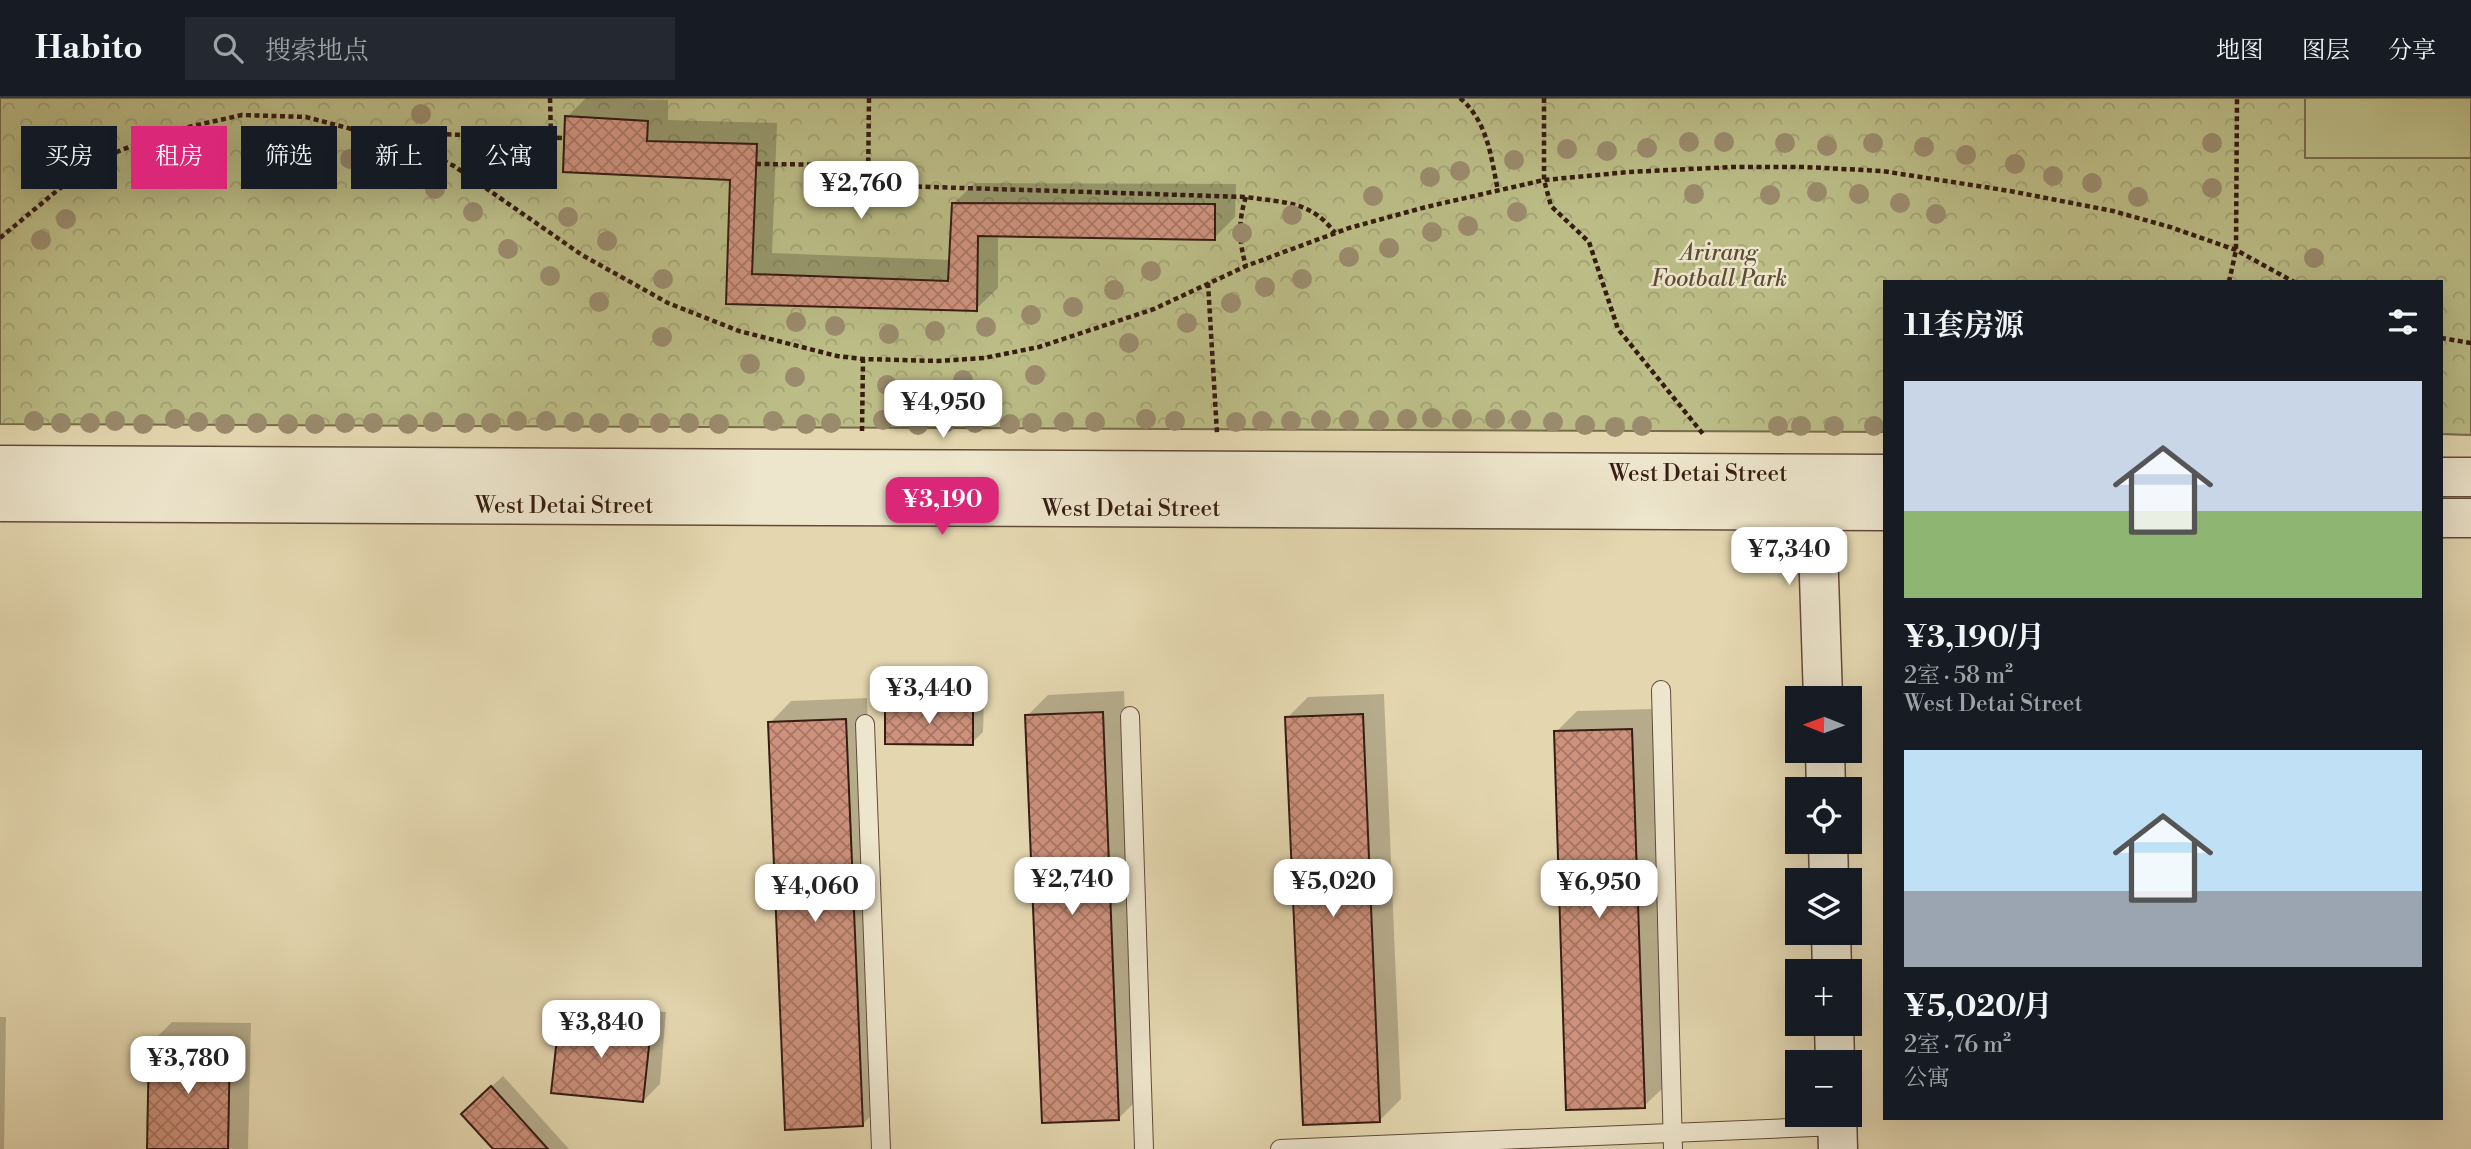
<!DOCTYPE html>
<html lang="zh">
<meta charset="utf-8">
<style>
:root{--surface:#171b24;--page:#242831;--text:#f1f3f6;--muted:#9ea1a6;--line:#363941;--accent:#db2777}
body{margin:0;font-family:"Libre Bodoni","Noto Serif SC",serif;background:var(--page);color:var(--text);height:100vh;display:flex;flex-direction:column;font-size:26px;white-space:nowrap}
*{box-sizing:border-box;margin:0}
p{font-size:23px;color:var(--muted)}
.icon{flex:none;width:38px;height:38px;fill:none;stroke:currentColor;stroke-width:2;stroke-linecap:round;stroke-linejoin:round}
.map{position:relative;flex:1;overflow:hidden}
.drawer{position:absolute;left:1883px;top:182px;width:560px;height:840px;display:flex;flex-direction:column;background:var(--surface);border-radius:0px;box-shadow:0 7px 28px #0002}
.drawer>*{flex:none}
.top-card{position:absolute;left:21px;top:28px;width:665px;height:63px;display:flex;gap:14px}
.needle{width:46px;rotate:271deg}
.buttons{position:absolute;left:1785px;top:588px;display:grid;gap:14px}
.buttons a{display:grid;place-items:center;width:77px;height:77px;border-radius:0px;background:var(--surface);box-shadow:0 7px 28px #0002;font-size:35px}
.price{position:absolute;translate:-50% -60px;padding:0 16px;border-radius:14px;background:#fff;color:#222;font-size:23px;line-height:46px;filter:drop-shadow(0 2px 4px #0008)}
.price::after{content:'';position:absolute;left:50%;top:42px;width:21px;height:16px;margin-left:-10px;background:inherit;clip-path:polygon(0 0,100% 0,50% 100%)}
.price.active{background:var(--accent);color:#fff}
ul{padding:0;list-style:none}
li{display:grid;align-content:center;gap:14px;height:371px;padding:0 21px}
li span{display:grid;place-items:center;height:217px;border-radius:0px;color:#555}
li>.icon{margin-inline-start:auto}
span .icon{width:126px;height:126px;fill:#fffc;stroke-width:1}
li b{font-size:30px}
h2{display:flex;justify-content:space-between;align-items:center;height:84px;padding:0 21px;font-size:30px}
.tag{padding:0 24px;border-radius:0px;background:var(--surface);box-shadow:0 7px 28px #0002;font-size:24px;line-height:63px}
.tag.active{background:var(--accent);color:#fff}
header{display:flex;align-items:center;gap:42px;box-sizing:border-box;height:98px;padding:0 35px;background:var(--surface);border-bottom:2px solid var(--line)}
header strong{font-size:33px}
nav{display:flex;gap:38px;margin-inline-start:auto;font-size:24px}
.search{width:490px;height:63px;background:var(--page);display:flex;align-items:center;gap:18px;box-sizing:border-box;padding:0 24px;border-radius:0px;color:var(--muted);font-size:26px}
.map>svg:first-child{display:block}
.forest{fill:url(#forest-crowns);stroke:#786c4c;stroke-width:2}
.pitch{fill:#bbbc86;stroke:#786c4c;stroke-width:2}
.shadow{fill:#0003}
.building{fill:url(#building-cross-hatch);stroke:#361c12;stroke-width:2}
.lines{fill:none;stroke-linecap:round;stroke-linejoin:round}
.service-casing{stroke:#624b3a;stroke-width:20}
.tertiary-casing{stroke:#624b3a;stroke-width:41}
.path{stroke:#361c12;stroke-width:4.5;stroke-dasharray:5 3.5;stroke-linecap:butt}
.service{stroke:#ede5cc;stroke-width:18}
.tertiary{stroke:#ede5cc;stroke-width:38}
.tree{fill:#9a8b6c}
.labels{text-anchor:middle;stroke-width:5;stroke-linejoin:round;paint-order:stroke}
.park-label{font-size:23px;font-style:italic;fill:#5e4c35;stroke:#ede5cc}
.street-label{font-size:23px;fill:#361c12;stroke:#ede5cc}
</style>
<header>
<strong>Habito</strong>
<div class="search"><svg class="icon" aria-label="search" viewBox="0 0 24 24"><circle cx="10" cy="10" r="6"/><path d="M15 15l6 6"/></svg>搜索地点</div>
<nav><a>地图</a><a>图层</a><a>分享</a></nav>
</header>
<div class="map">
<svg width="2471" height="1051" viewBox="0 0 2471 1051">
<defs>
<pattern id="forest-crowns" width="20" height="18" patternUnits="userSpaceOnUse" patternTransform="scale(1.75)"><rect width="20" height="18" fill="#bbbc86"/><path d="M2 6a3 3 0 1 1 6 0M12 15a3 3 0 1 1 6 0" fill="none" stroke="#a1a173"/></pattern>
<pattern id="building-cross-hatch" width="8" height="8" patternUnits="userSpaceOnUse" patternTransform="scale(1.75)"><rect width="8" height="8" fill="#cd917c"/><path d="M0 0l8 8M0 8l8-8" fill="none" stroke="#a77664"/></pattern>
</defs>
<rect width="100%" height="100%" fill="#e4d7b0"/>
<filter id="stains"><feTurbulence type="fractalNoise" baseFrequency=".00286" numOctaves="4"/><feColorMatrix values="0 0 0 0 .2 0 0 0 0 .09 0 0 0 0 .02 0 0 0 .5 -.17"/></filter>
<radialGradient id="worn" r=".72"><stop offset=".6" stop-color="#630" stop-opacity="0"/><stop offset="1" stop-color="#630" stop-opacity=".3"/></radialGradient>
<!-- forest -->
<polygon class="forest" points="0,0 2471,0 2471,337 2441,336 2441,184 1885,184 1885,334 0,326"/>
<!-- pitch -->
<rect class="pitch" x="2305" y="0" width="166" height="60"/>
<!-- shadow -->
<g class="shadow">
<polygon points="586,0 668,2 668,22 777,25 772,155 950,162 953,106 975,85 1236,86 1235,119 1214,140 998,136 998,190 976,211 728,204 732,80 567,19"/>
<polygon points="1124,593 1140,999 1119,1020 1027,618 1048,597"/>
<polygon points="1384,596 1401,1001 1380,1022 1287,620 1308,599"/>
<polygon points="898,597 984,599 983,634 972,645 887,608"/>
<polygon points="867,600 883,1005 862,1027 770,625 791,603"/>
<polygon points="1653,611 1666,987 1644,1008 1556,634 1577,613"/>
<polygon points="577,905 666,914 660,986 643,1003 560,922"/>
<polygon points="0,919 6,919 4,1051 0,1051"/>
<polygon points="172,924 251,925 248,1051 149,1051 151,945"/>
<polygon points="503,978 569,1051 495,1051 474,1005"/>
</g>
<!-- building -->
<g class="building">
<polygon points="565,18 648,23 647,43 757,46 752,176 948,183 952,105 1215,106 1215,142 978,138 977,213 726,206 730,82 563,74"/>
<polygon points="885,608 973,609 973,647 885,646"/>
<polygon points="1103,614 1119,1022 1042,1025 1025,617"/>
<polygon points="1363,616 1380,1024 1303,1027 1285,619"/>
<polygon points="846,621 863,1028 785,1032 768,624"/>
<polygon points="1632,631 1645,1010 1566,1012 1554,633"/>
<polygon points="559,921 651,930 643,1004 551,995"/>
<polygon points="149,945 230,946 228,1051 147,1051"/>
<polygon points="491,988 548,1051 493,1051 461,1016"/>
</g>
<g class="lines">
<defs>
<g id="service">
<polyline points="1661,592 1673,1051"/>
<polyline points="1130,618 1144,1051"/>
<polyline points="865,626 881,1051"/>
<polyline points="1280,1051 1838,1028"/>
</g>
<g id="tertiary">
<polyline points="0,367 1885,376"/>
<polyline points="2441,379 2471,379"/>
<polyline points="1816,388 1823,600"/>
<polyline points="0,404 1885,413"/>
<polyline points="2441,420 2471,420"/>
<polyline points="1825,653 1826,691"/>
<polyline points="1828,744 1829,782"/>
<polyline points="1831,835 1832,873"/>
<polyline points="1834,926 1835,964"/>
<polyline points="1837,1017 1838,1051"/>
</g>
</defs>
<!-- service casing -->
<use href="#service" class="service-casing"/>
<!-- tertiary casing -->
<use href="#tertiary" class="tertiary-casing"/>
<!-- path -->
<g class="path">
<polyline points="550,0 551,40"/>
<path d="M869,0L868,87L1246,99C1284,105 1310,102 1335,135"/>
<path d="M1460,0C1488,24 1491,59 1498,93"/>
<polyline points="1544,0 1544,82 1551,108 1589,144 1618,231 1703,336"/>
<polyline points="370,34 564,40"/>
<polyline points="756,66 869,67"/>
<path d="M1246,99C1238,122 1239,145 1246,168"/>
<polyline points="0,140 59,91 107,58 166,34 242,17 306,19 397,43 421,52 454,68 582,157 668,205 739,233 837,258 863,261 938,263 984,260 1039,249 1154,211 1246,168 1349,130 1426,109 1544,82 1629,74 1732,69 1804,69 1882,73 2010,93 2113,113 2170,129 2236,152 2294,184"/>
<polyline points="2229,184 2236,152 2237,0"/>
<polyline points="1208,185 1217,335"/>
<polyline points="2441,240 2471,245"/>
<polyline points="862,333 863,261"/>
</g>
<!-- service -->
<use href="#service" class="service"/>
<!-- tertiary -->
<use href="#tertiary" class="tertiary"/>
</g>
<!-- trees -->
<g class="tree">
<circle cx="421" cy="16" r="10"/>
<circle cx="1689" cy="44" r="10"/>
<circle cx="1724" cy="44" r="10"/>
<circle cx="1785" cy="45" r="10"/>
<circle cx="1873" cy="45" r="10"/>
<circle cx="2212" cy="45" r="10"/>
<circle cx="1827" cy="48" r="10"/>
<circle cx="1924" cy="49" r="10"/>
<circle cx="1647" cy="50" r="10"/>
<circle cx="1567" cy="51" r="10"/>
<circle cx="1607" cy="53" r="10"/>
<circle cx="308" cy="57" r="10"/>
<circle cx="1966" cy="57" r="10"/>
<circle cx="350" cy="61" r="10"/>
<circle cx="1514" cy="62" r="10"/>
<circle cx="2015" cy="66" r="10"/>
<circle cx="1460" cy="73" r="10"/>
<circle cx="506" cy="78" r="10"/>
<circle cx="2053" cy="78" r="10"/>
<circle cx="402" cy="79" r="10"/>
<circle cx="1430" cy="79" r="10"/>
<circle cx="2092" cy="85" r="10"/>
<circle cx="2212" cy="90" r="10"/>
<circle cx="435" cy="91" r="10"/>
<circle cx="1817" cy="94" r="10"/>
<circle cx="1694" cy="96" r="10"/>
<circle cx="1859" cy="96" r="10"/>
<circle cx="1770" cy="97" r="10"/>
<circle cx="1373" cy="98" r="10"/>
<circle cx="2138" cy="99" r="10"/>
<circle cx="1900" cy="105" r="10"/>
<circle cx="473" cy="114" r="10"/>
<circle cx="1517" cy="114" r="10"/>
<circle cx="1936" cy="116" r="10"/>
<circle cx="1292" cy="117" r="10"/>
<circle cx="568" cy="119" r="10"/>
<circle cx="66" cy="121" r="10"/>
<circle cx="1468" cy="128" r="10"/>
<circle cx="1432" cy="134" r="10"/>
<circle cx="1242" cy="135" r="10"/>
<circle cx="41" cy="142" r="10"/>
<circle cx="607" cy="143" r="10"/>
<circle cx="1389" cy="150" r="10"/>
<circle cx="508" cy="151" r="10"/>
<circle cx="1349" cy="159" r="10"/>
<circle cx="2314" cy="160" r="10"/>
<circle cx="1151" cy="173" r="10"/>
<circle cx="550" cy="178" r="10"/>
<circle cx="663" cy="181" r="10"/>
<circle cx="1302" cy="181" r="10"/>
<circle cx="1265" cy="189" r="10"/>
<circle cx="1114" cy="192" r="10"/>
<circle cx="599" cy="204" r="10"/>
<circle cx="1231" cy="205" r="10"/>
<circle cx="1073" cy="209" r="10"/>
<circle cx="1031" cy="217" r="10"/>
<circle cx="796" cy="224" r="10"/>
<circle cx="1187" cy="225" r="10"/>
<circle cx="835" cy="228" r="10"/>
<circle cx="986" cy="229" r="10"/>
<circle cx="935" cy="233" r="10"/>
<circle cx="889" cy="236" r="10"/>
<circle cx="662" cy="239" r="10"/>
<circle cx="1129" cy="245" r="10"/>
<circle cx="750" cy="266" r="10"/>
<circle cx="1035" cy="277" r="10"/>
<circle cx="795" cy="279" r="10"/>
<circle cx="963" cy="282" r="10"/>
<circle cx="887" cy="287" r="10"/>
<circle cx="1432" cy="320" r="10"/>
<circle cx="175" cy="321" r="10"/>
<circle cx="1146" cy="321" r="10"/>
<circle cx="1407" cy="321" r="10"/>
<circle cx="1462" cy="321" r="10"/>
<circle cx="1495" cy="321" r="10"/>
<circle cx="883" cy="322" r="10"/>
<circle cx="1321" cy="322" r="10"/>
<circle cx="1349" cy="322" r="10"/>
<circle cx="1379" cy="322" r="10"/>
<circle cx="1521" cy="322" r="10"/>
<circle cx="34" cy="323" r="10"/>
<circle cx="115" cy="323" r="10"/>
<circle cx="517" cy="323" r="10"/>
<circle cx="546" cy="323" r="10"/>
<circle cx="773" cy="323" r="10"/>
<circle cx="1175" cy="323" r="10"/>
<circle cx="1262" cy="323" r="10"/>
<circle cx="1291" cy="323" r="10"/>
<circle cx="198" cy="324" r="10"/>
<circle cx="433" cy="324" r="10"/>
<circle cx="574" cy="324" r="10"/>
<circle cx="1064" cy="324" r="10"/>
<circle cx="1095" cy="324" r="10"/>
<circle cx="1236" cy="324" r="10"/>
<circle cx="1553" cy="324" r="10"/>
<circle cx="61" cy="325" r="10"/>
<circle cx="90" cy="325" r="10"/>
<circle cx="257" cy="325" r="10"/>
<circle cx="345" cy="325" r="10"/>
<circle cx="373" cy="325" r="10"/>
<circle cx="465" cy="325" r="10"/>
<circle cx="491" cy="325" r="10"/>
<circle cx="599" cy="325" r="10"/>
<circle cx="629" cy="325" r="10"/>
<circle cx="660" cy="325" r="10"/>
<circle cx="689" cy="325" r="10"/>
<circle cx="831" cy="325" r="10"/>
<circle cx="945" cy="325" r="10"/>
<circle cx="975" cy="325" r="10"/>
<circle cx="1032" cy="325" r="10"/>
<circle cx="143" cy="326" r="10"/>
<circle cx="225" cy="326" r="10"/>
<circle cx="288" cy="326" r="10"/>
<circle cx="315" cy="326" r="10"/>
<circle cx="408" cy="326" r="10"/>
<circle cx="719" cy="326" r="10"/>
<circle cx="806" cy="326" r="10"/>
<circle cx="1010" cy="326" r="10"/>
<circle cx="918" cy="327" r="10"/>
<circle cx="1585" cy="327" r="10"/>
<circle cx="1642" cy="328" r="10"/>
<circle cx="1778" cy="328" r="10"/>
<circle cx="1801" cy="328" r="10"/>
<circle cx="1834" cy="328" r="10"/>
<circle cx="1874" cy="328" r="10"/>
<circle cx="1615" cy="329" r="10"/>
</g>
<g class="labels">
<!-- park labels -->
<g class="park-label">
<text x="1719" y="162">Arirang<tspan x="1719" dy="26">Football Park</tspan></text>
</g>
<!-- street labels -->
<g class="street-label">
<text x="1698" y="383">West Detai Street</text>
<text x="564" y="415">West Detai Street</text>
<text x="1131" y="418">West Detai Street</text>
</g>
</g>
<rect width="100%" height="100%" filter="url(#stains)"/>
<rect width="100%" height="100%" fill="url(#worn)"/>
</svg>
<div class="buttons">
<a><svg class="needle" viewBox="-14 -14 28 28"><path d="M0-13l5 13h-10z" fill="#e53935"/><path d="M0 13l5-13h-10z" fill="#9ea1a6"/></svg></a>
<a><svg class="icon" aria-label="locate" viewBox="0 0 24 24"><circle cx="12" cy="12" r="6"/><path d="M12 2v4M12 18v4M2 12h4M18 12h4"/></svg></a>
<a><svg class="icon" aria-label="layers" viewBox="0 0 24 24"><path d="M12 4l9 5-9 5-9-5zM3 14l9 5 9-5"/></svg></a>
<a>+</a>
<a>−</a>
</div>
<b class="price" style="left:861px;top:123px">¥2,760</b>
<b class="price" style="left:943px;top:342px">¥4,950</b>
<b class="price active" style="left:942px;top:439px">¥3,190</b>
<b class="price" style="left:1789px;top:489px">¥7,340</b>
<b class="price" style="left:929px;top:628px">¥3,440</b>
<b class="price" style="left:1072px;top:819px">¥2,740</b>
<b class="price" style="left:1333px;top:821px">¥5,020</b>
<b class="price" style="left:1599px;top:822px">¥6,950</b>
<b class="price" style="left:815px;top:826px">¥4,060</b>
<b class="price" style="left:601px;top:962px">¥3,840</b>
<b class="price" style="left:188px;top:998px">¥3,780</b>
<div class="top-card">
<a class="tag">买房</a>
<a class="tag active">租房</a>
<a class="tag">筛选</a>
<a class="tag">新上</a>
<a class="tag">公寓</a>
</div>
<section class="drawer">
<h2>11套房源<svg class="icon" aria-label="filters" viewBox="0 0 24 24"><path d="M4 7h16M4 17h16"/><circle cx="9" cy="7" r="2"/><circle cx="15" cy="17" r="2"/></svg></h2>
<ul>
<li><span style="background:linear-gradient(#c9d6e8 60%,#8fb573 0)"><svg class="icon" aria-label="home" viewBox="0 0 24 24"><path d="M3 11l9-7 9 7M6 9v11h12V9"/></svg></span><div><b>¥3,190/月</b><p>2室 · 58 m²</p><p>West Detai Street</p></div></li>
<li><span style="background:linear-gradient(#bfe0f5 65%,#9aa5b1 0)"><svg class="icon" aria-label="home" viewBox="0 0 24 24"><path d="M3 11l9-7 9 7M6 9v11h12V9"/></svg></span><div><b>¥5,020/月</b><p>2室 · 76 m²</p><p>公寓</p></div></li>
</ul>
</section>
</div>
